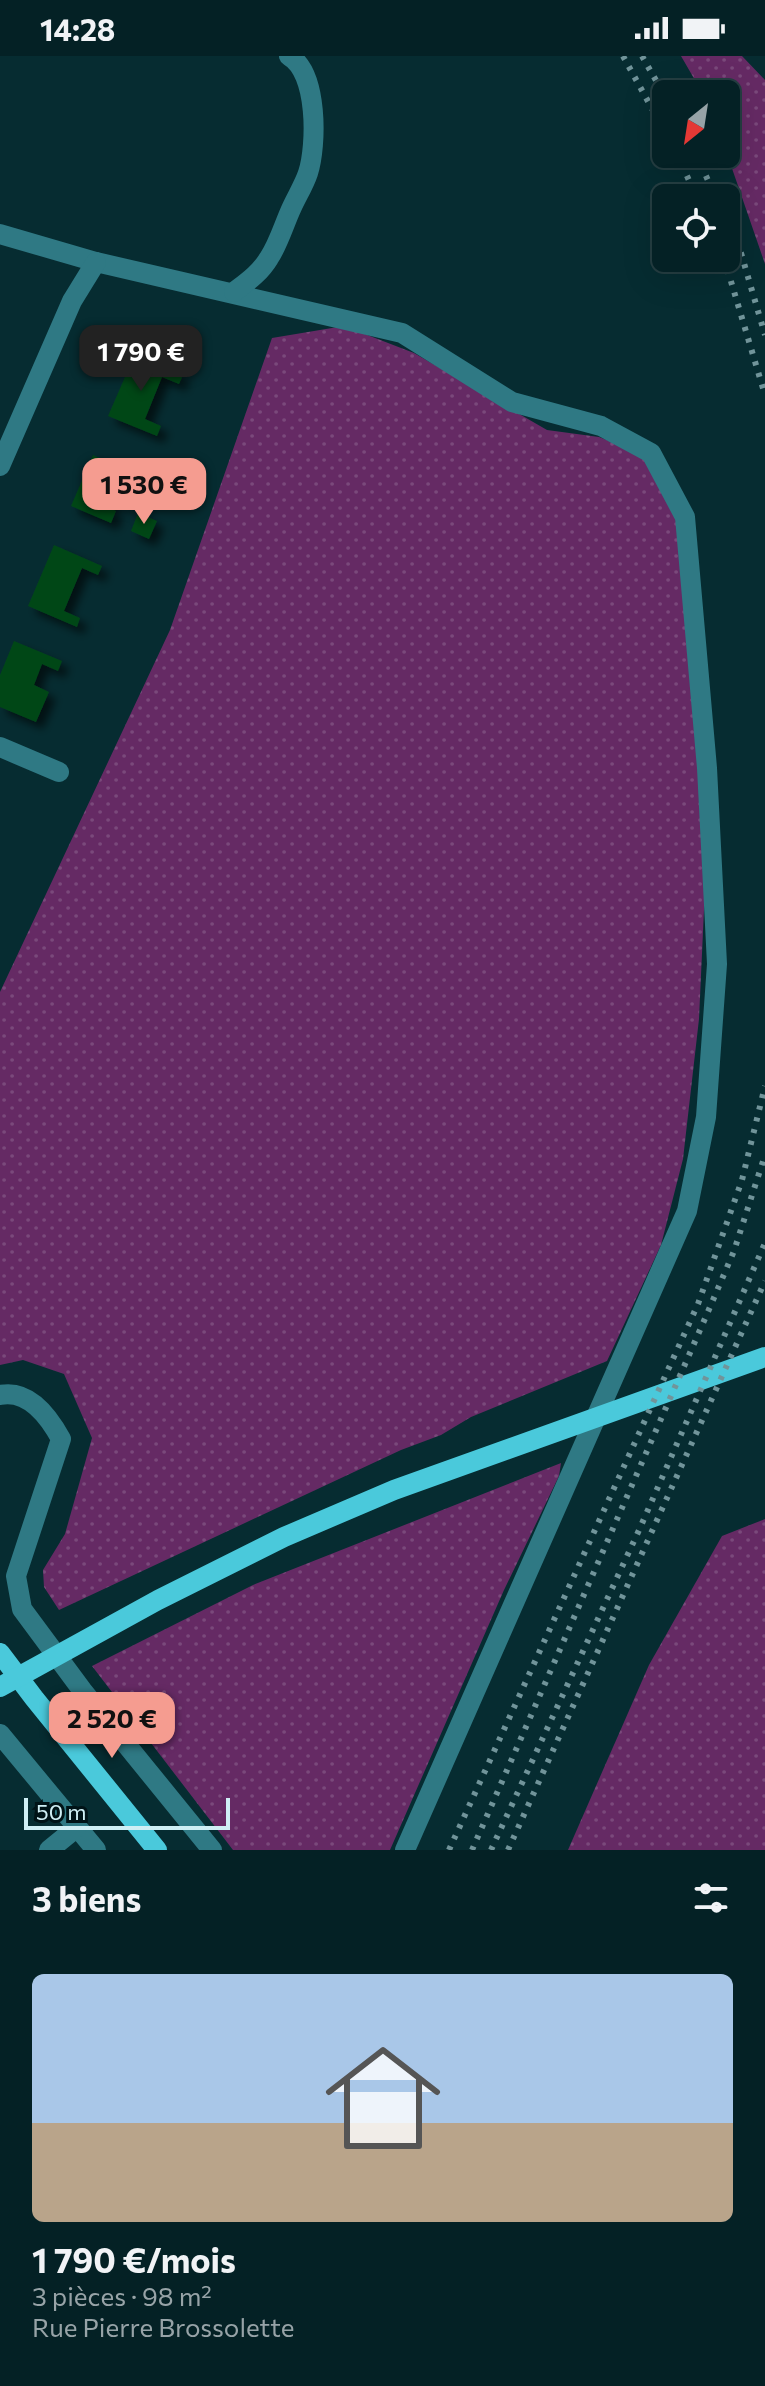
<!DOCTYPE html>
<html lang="fr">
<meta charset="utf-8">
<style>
:root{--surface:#042125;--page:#0d292d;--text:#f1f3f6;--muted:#97a3a7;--line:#253e42;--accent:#f59c90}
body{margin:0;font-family:Commissioner,sans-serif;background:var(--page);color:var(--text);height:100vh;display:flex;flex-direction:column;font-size:30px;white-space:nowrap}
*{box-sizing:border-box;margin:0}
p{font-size:26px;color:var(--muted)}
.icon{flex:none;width:44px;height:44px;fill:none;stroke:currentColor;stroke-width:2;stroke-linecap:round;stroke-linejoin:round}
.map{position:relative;height:1794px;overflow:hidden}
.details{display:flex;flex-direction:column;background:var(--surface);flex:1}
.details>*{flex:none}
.needle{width:52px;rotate:210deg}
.buttons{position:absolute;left:652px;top:24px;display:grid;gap:16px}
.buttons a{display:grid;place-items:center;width:88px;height:88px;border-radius:12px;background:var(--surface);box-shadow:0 8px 32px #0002,0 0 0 2px var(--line);font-size:40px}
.scale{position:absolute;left:24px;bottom:20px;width:206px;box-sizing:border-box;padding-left:8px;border:4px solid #cfeff5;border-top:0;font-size:22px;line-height:28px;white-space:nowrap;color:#cfeff5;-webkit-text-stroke:6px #001317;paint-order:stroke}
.price{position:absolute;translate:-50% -68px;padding:0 18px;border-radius:16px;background:var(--accent);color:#111;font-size:26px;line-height:52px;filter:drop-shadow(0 2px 4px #0008)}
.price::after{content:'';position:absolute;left:50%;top:48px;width:24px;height:18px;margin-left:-12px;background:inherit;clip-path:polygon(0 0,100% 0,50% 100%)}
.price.selected{background:#222;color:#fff}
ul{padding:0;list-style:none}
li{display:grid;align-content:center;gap:16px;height:424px;padding:0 32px}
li+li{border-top:2px solid var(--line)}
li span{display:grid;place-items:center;height:248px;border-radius:12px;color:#555}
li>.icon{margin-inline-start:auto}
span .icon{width:144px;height:144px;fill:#fffc;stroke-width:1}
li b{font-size:34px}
h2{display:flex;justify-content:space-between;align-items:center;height:96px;padding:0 32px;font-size:34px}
.status{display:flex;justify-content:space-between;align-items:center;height:56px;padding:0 40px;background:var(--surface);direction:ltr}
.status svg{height:22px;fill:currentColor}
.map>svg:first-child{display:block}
.grass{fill:url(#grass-dots)}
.building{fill:#014719;filter:url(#shadow)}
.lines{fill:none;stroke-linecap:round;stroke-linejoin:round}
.minor{stroke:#2f7984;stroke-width:20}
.major{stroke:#4ac9db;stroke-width:20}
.rail{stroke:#71949a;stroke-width:6;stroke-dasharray:4 8;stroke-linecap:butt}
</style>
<div class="status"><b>14:28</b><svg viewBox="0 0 49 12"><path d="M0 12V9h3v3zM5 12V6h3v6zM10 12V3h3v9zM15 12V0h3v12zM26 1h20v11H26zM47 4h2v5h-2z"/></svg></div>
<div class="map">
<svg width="765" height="1794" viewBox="0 0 765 1794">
<defs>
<pattern id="grass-dots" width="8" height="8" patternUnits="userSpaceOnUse" patternTransform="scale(2)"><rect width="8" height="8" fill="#652a64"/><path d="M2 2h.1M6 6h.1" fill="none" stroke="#7a497b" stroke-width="1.8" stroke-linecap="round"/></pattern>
<filter id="shadow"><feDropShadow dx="7" dy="7" stdDeviation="4" flood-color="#0009"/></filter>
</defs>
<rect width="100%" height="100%" fill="#062c31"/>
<!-- grass -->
<g class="grass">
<polygon points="681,0 742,0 765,24 765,208 726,95 726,38 703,38"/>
<polygon points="344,270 414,297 547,374 599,381 632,394 665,420 679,460 707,788 699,963 683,1103 661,1189 607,1305 471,1361 441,1379 401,1394 59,1554 44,1531 43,1514 65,1478 92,1382 64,1318 23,1304 0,1309 0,936 170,574 272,282"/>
<polygon points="561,1407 559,1420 504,1534 390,1794 233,1794 92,1610 253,1529"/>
<polygon points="765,1463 765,1794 568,1794 649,1609 722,1480"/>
</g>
<!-- building -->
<g class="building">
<polygon points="135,298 183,319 179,328 162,321 145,363 161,370 157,380 108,360"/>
<polygon points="93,399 132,417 127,429 118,424 107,451 116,455 111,467 71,450"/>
<polygon points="138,457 157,465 149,483 131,475"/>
<polygon points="54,489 102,510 98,519 82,512 64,555 80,562 77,571 28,550"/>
<polygon points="14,585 62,605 58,615 42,608 34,629 49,636 36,666 0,651 0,619"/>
</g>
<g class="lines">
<!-- minor -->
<g class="minor">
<polyline points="0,178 96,206 402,277 512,346 601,370 651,397 685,461 707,712 717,908 706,1061 687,1155 405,1794"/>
<path d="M234,236C247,226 260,217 269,202C279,187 284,168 292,151C297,140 304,129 308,117C317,89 318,16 289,0"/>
<polyline points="0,410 72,245 96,206"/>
<polyline points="0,691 59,716"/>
<path d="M0,1339C29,1333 49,1361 61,1383L16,1520L22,1553L82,1634L212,1794"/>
<polyline points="0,1678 96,1794"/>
<polyline points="49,1794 76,1772"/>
</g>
<!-- major -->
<g class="major">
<polyline points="0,1597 34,1642 157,1794"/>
<polyline points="0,1631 158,1544 284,1481 394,1434 765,1301"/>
</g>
<!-- rail -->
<g class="rail">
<polyline points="623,0 666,78"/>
<polyline points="642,0 666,42"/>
<polyline points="677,98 697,142"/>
<polyline points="696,98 716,142"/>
<polyline points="726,164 741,197 765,279"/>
<polyline points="724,202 765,339"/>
<polyline points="449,1794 698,1248 742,1124 765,1030"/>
<polyline points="472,1794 707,1258 734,1195 765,1099"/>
<polyline points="491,1794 640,1472 765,1187"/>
<polyline points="508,1794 765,1225"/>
</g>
</g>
</svg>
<div class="buttons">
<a><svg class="needle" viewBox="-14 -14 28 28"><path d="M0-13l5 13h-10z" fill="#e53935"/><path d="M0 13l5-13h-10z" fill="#97a3a7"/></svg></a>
<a><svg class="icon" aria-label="locate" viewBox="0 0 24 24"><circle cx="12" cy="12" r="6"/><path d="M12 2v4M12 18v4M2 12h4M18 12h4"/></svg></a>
</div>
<div class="scale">50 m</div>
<b class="price selected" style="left:141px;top:337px">1 790 €</b>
<b class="price" style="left:144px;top:470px">1 530 €</b>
<b class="price" style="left:112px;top:1704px">2 520 €</b>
</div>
<section class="details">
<h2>3 biens<svg class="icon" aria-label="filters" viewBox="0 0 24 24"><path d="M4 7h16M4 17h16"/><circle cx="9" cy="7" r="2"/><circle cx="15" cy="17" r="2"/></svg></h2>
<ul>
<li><span style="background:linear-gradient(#a9c7e8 60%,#b9a48a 0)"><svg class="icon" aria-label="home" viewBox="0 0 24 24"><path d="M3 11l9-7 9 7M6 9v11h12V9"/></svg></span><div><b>1 790 €/mois</b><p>3 pièces · 98 m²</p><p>Rue Pierre Brossolette</p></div></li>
</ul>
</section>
